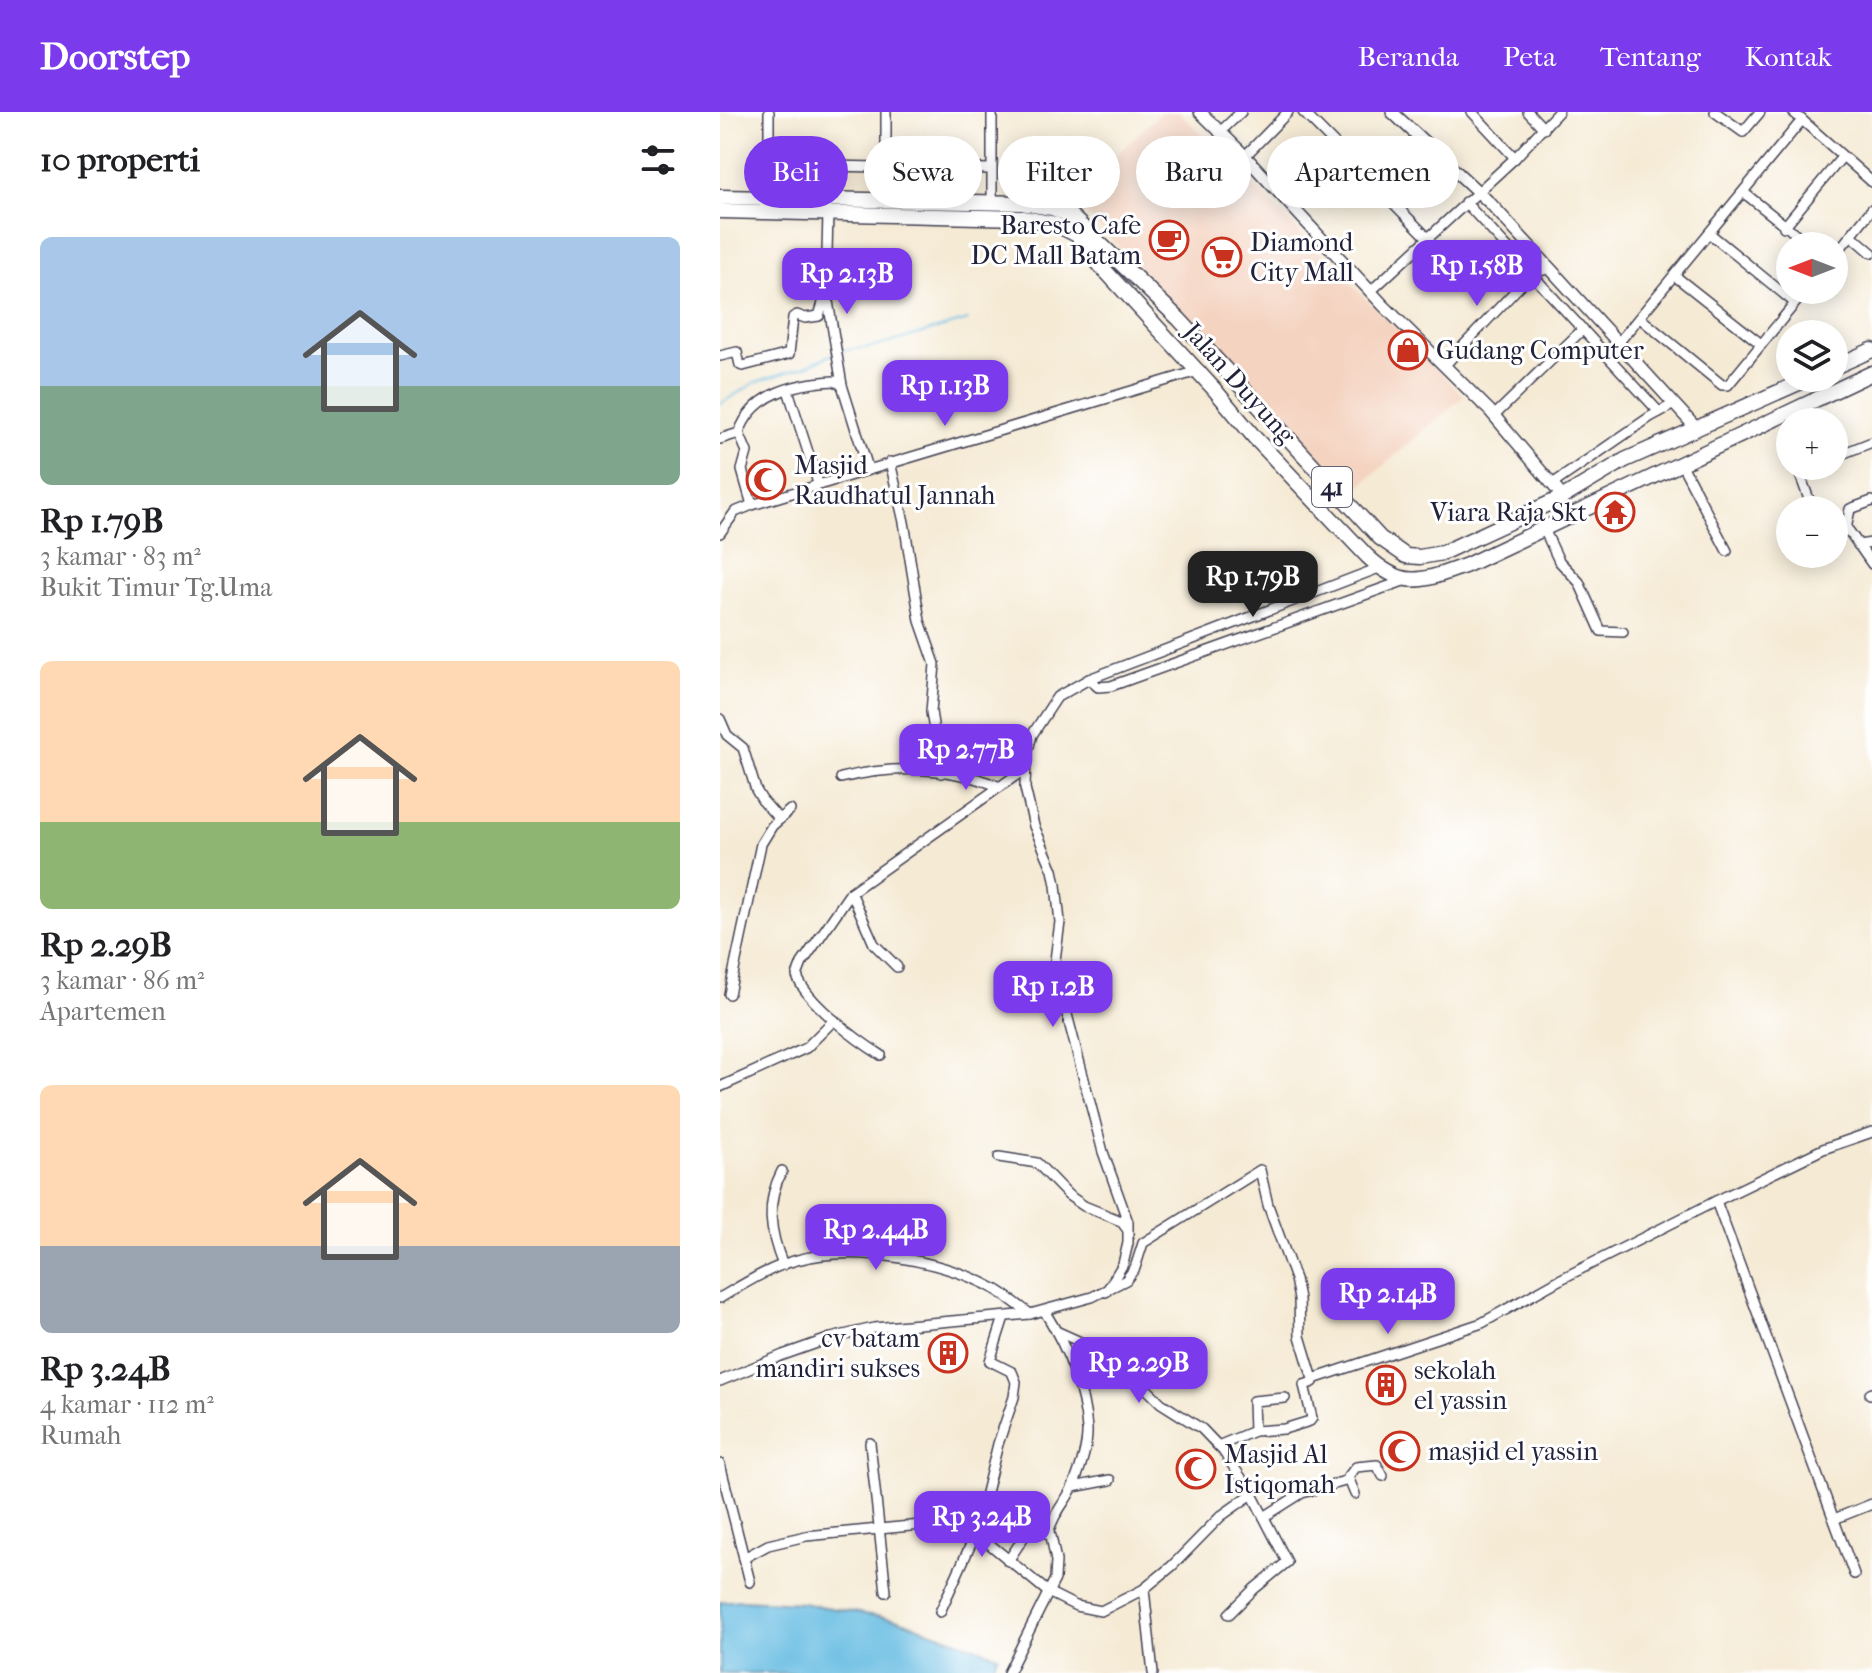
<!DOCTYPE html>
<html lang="id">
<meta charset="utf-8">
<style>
:root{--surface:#fff;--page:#f6f6f6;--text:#202124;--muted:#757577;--accent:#7c3aed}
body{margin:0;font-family:"IM FELL French Canon",serif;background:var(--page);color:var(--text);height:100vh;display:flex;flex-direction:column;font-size:30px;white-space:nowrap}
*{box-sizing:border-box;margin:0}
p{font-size:26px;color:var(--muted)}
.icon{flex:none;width:44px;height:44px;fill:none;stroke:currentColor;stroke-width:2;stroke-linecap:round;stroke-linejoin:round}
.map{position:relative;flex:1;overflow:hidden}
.drawer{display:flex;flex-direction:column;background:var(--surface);width:720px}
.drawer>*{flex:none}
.guide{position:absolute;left:24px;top:24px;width:760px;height:72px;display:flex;gap:16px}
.needle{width:52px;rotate:270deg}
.tools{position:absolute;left:1056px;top:120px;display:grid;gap:16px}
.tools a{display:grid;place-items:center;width:72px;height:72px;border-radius:50%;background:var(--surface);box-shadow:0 4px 20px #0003;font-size:40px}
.price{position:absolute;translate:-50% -68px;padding:0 18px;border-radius:16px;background:var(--accent);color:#fff;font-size:26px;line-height:52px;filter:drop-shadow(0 2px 4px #0008)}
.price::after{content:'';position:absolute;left:50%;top:48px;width:24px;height:18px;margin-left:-12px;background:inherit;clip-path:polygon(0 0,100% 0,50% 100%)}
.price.active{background:#222;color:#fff}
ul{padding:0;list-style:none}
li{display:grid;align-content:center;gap:16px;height:424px;padding:0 40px}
li span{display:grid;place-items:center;height:248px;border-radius:12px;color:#555}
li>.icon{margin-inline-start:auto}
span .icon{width:144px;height:144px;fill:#fffc;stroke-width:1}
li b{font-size:34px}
h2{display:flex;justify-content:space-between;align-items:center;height:96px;padding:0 40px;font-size:34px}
.tag{padding:0 28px;border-radius:36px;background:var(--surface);box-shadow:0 4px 20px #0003;font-size:28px;line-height:72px}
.tag.active{background:var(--accent);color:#fff}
header{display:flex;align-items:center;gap:48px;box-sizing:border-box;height:112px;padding:0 40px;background:var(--accent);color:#fff}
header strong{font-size:38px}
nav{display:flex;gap:44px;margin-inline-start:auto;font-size:28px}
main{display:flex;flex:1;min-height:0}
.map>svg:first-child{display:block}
.built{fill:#f4d3c0}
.water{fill:#66bce2;stroke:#446f8e;stroke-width:2}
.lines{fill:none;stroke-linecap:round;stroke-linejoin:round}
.stream{stroke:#66bce2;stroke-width:2}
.minor-casing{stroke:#424052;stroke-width:12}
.tertiary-casing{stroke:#424052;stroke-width:14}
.trunk-casing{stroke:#424052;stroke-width:17}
.minor{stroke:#fff;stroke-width:9}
.tertiary{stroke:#fff;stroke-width:11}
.trunk{stroke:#fff;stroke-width:14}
.labels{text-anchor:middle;stroke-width:6;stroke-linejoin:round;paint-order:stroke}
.shield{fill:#fff;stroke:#646476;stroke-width:2}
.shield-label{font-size:24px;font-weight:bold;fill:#22223b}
.poi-label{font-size:26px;fill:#22223b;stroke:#fff;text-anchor:start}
.street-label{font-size:26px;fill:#22223b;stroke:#fff}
</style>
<header>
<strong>Doorstep</strong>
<nav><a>Beranda</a><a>Peta</a><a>Tentang</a><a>Kontak</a></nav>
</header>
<main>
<section class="drawer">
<h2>10 properti<svg class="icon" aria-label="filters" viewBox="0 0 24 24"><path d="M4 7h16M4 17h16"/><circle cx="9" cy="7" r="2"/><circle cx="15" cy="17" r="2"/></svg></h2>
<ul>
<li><span style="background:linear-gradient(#a9c7e8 60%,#7fa58c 0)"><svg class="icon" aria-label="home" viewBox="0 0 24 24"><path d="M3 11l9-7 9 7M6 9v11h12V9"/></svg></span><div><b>Rp 1.79B</b><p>3 kamar · 83 m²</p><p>Bukit Timur Tg.Uma</p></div></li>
<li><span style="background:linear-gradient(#ffd9b3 65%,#8fb573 0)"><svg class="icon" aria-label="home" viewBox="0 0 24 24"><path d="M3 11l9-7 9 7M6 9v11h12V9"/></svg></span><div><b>Rp 2.29B</b><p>3 kamar · 86 m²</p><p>Apartemen</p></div></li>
<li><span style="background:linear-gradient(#ffd9b3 65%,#9aa5b1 0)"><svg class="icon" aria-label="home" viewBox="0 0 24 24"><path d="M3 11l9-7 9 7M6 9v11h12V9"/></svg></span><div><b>Rp 3.24B</b><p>4 kamar · 112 m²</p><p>Rumah</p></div></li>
</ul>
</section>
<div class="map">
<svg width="1152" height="1561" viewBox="0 0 1152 1561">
<rect width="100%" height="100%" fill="#fff"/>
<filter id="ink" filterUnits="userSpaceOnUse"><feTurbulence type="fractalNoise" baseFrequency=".0125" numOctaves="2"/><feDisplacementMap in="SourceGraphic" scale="16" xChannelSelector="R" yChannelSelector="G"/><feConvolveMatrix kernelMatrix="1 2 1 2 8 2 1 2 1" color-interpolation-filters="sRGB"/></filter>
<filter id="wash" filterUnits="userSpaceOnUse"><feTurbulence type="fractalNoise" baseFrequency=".006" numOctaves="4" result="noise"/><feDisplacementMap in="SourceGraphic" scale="32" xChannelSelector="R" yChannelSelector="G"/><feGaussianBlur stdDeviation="1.8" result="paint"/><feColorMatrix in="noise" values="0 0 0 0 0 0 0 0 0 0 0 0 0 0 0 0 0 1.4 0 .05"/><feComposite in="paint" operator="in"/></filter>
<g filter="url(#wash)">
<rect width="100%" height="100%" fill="#f5ead4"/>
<!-- built -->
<polygon class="built" points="441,0 459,0 744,284 633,380 366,101 364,102 350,88"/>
<!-- water -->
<polygon class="water" points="21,1488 82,1491 179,1508 278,1543 270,1561 0,1561 0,1490"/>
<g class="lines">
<!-- stream -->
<g class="stream">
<polyline points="121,239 158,234 248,208"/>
<polyline points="0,292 36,270 86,254 115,241"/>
</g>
</g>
</g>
<g filter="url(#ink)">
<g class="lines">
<defs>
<g id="minor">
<polyline points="49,0 49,85"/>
<polyline points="166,0 166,56"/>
<polyline points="583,0 708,126"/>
<polyline points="752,0 795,46"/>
<polyline points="808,0 824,17"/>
<polyline points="995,0 1023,20 1040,0"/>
<polyline points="1073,0 1152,70"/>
<polyline points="499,21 521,0"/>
<polyline points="525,44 568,0"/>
<polyline points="50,53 271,57"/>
<polyline points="1023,80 1091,134"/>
<polyline points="745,90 939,300"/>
<polyline points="272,91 272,0"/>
<polyline points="1064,115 1122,45"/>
<polyline points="989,121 1075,191"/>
<polyline points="1131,123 1152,141"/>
<polyline points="1114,144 1152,97"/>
<polyline points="955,164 1041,232"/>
<polyline points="652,178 795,46 838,0"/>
<polyline points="108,189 122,273 148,356"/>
<polyline points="920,206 1002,273 1008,273 1086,178"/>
<polyline points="899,230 1082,8"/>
<polyline points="0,244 17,240 20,253 23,254 69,242 73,205 77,203 85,206 99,204 106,181 108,101"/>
<polyline points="725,253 812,161 828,157"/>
<polyline points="68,278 98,371"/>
<polyline points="774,304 863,217"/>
<polyline points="0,327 19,321"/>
<polyline points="1114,345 1152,330"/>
<polyline points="170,350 184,410 200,509 215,552 211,600 221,661"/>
<polyline points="961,351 1007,439"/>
<polyline points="1091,354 1084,356 1080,363 1093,398"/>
<polyline points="834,371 930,305 954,292"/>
<path d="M32,393L22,358L27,340L19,321C33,280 77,271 115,269L122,273"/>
<polyline points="824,417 839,449 859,470 881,519 903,520"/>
<polyline points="1126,417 1130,397 1152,389"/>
<polyline points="1114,420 1129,419 1152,452"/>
<polyline points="0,421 15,400 32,393 478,259"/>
<polyline points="1138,433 1152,431"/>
<polyline points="369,567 378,575 391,574 686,468"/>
<polyline points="0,607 7,623 23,636 36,678 42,688 59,707"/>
<path d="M121,666C172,653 231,654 280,675"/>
<polyline points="131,780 154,832 177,855"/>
<polyline points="9,882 41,732 52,714 70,698"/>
<path d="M161,943C138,929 86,890 77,864L82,851L131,780L305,657"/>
<polyline points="0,975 86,936 114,908"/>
<polyline points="279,1045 317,1051 348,1083 364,1094 401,1109 407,1117"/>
<path d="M62,1059C45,1091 50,1121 63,1153"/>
<polyline points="996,1089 1134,1462"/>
<polyline points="386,1180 403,1152 408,1131 408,1110 383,1040 338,868 335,848 340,810 336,773 333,758 314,714 305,676 306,645 312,623 337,585 369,567 659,456"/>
<path d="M0,1186C24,1172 50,1155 77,1148C136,1132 222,1148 275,1177C287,1184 298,1193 310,1202"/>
<path d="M325,1200C346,1234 364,1276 367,1317C368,1334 360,1357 354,1372C346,1391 334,1399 328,1422"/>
<polyline points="336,1219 394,1245 441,1291 482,1317 503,1339 532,1382 567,1450 534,1477 509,1502"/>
<polyline points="0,1269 63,1243 111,1226 154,1216 310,1202 372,1185 406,1168 415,1156 423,1131 540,1058 548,1093 575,1167 579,1187 580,1224 593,1267"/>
<polyline points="1150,1282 1152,1281"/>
<polyline points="534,1319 533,1289 565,1286"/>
<polyline points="150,1331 166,1480"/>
<polyline points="498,1334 534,1319 564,1317 590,1309 592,1306 584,1273 593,1270 593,1267 762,1211 839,1168 996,1089 1103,1037 1152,1020"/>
<polyline points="0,1352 24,1446"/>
<polyline points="353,1375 390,1368"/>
<polyline points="635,1382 628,1365 636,1355 657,1353 663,1364"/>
<polyline points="544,1405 582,1381 629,1368"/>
<polyline points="1114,1407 1152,1392"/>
<polyline points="30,1470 24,1446 48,1433 86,1424 222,1411 256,1421 328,1480 356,1494 381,1499 424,1477 452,1454 501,1404 532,1382"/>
<polyline points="424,1477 433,1561"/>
<polyline points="220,1500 256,1421 278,1332 294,1285 296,1270 292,1260 270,1249 284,1205"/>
<polyline points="288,1561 335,1467 336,1449 331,1424 323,1419 307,1420 288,1449"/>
</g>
<g id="tertiary">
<polyline points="480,0 525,44 663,193 770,299 843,385"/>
<polyline points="672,0 771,92 977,317"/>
</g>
<g id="trunk">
<polyline points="0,85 302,91 332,96 350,103 459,207 660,426 686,444 700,445 722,441 843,385 905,348 1090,266"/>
<path d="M0,99L303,106L335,112L357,123L379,152L494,277L535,326L647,444C684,479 703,469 747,453L1152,261"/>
<polyline points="1114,255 1152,238"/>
</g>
</defs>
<!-- minor casing -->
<use href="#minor" class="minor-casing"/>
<!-- tertiary casing -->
<use href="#tertiary" class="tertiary-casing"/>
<!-- trunk casing -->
<use href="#trunk" class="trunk-casing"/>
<!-- minor -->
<use href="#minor" class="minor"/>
<!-- tertiary -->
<use href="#tertiary" class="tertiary"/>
<!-- trunk -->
<use href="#trunk" class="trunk"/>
</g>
</g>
<!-- icons -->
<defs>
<symbol id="cafe-ring" viewBox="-11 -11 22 22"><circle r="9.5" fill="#fff" stroke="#c8321e" stroke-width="1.5"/><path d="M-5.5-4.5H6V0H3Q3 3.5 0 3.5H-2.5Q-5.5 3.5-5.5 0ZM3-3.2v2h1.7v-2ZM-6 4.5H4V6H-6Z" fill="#c8321e"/></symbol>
<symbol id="supermarket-ring" viewBox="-11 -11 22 22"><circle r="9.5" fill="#fff" stroke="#c8321e" stroke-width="1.5"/><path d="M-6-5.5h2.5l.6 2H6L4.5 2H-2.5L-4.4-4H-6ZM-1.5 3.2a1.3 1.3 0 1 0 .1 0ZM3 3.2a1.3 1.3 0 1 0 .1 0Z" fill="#c8321e"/></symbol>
<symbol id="shop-ring" viewBox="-11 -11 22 22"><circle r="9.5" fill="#fff" stroke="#c8321e" stroke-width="1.5"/><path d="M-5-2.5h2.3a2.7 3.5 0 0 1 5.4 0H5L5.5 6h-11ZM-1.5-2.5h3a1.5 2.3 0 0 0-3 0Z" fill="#c8321e"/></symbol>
<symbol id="mosque-ring" viewBox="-11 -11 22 22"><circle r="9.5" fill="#fff" stroke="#c8321e" stroke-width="1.5"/><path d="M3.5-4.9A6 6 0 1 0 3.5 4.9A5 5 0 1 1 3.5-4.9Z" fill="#c8321e"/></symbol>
<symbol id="temple-ring" viewBox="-11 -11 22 22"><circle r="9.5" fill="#fff" stroke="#c8321e" stroke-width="1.5"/><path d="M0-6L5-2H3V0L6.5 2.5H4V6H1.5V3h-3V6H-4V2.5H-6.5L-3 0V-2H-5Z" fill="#c8321e"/></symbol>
<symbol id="building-ring" viewBox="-11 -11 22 22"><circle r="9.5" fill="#fff" stroke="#c8321e" stroke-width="1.5"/><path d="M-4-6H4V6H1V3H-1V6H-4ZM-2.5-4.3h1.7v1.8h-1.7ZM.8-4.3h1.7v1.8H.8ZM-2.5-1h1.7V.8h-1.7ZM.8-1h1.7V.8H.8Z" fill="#c8321e"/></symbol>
</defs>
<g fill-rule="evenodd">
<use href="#cafe-ring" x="427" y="106" width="44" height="44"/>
<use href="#supermarket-ring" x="480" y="123" width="44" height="44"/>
<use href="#shop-ring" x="666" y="216" width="44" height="44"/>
<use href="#mosque-ring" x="24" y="346" width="44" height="44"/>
<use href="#temple-ring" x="873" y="378" width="44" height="44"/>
<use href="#building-ring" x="206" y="1219" width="44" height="44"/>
<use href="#building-ring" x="644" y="1251" width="44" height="44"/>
<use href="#mosque-ring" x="658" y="1317" width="44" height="44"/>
<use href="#mosque-ring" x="454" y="1335" width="44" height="44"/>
</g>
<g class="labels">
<!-- shield labels -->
<rect class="shield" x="592" y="355" width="40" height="40" rx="6"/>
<g class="shield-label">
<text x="612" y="383">41</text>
</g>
<!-- poi labels -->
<g class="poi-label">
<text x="421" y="122" text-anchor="end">Baresto Cafe<tspan x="421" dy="30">DC Mall Batam</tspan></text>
<text x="530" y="139">Diamond<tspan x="530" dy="30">City Mall</tspan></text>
<text x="716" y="247">Gudang Computer</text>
<text x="74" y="362">Masjid<tspan x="74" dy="30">Raudhatul Jannah</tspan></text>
<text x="867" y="409" text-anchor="end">Viara Raja Skt</text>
<text x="200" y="1235" text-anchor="end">cv batam<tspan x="200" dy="30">mandiri sukses</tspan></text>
<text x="694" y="1267">sekolah<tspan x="694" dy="30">el yassin</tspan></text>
<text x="708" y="1348">masjid el yassin</text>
<text x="504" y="1351">Masjid Al<tspan x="504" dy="30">Istiqomah</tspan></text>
</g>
<!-- street labels -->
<g class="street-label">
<text transform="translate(520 271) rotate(48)" y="9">Jalan Duyung</text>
</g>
</g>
</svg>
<div class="tools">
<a><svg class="needle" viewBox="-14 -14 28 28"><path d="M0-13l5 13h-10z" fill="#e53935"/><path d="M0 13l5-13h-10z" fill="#757577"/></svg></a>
<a><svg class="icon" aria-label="layers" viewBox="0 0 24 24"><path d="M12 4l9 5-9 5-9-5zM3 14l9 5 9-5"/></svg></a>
<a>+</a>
<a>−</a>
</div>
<b class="price" style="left:757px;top:196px">Rp 1.58B</b>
<b class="price" style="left:127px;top:204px">Rp 2.13B</b>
<b class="price" style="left:225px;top:316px">Rp 1.13B</b>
<b class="price active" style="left:533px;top:507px">Rp 1.79B</b>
<b class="price" style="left:246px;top:680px">Rp 2.77B</b>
<b class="price" style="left:333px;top:917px">Rp 1.2B</b>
<b class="price" style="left:156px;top:1160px">Rp 2.44B</b>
<b class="price" style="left:668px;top:1224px">Rp 2.14B</b>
<b class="price" style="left:419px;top:1293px">Rp 2.29B</b>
<b class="price" style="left:262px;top:1447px">Rp 3.24B</b>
<div class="guide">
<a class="tag active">Beli</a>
<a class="tag">Sewa</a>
<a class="tag">Filter</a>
<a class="tag">Baru</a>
<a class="tag">Apartemen</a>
</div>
</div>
</main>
